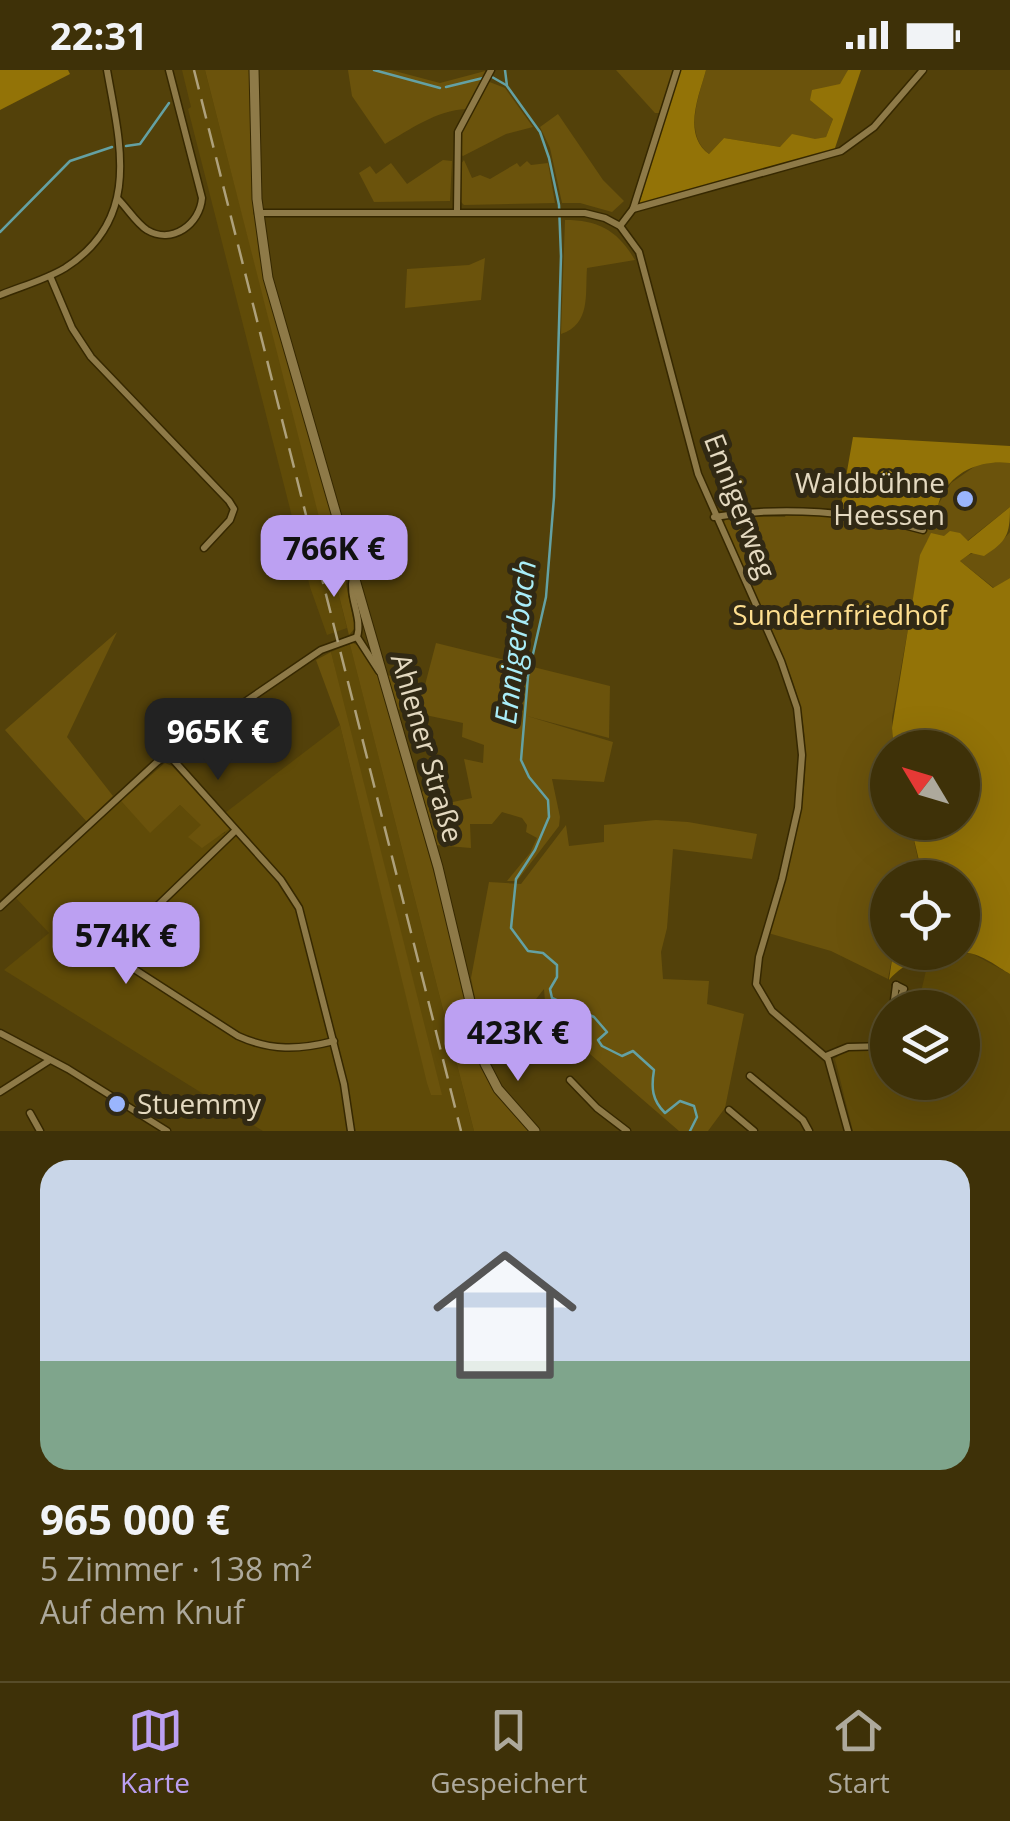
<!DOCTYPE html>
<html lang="de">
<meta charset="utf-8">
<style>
:root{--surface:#3e3108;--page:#493d16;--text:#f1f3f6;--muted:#ada99c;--line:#574c29;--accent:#bca0f2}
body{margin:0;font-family:"Open Sans",sans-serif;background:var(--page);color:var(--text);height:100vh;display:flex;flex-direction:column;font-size:38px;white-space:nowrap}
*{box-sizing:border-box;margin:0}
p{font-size:32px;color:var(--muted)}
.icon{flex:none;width:55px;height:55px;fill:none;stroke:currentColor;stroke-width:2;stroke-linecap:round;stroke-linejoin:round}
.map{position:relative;height:1061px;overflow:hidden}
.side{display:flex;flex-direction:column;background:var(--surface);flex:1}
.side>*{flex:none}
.needle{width:65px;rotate:308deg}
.buttons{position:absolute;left:870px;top:660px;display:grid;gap:20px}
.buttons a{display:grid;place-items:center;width:110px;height:110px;border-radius:50%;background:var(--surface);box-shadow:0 10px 40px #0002,0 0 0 2px var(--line);font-size:50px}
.price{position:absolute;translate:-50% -85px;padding:0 22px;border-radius:20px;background:var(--accent);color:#111;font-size:32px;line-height:65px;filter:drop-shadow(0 2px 5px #0008)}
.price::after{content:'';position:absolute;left:50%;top:60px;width:30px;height:22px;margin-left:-15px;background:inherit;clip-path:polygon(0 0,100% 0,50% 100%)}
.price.current{background:#222;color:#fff}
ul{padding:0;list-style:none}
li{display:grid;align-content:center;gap:20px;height:530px;padding:0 40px}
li+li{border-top:2px solid var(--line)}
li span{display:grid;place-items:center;height:310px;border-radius:30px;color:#555}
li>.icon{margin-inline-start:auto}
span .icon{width:180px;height:180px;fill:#fffc;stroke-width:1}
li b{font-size:42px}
.status{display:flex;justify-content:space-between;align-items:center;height:70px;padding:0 50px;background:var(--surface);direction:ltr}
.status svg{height:28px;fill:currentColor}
.tabs{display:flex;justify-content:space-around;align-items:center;height:140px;border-top:2px solid var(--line);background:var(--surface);font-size:28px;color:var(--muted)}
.tabs a{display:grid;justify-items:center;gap:5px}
.tabs .current{color:var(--accent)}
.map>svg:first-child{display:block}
.built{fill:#604b08}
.green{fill:#6b530c}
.forest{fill:#937307}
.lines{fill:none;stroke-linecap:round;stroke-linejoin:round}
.stream{stroke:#64a1a3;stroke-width:2.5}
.minor-casing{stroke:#362800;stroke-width:9}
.secondary-casing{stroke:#362800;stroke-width:11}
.minor{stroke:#8e7a48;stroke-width:6}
.secondary{stroke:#8e7a48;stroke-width:9}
.rail{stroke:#aea17c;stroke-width:2.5;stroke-dasharray:20 10;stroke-linecap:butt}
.poi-dot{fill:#9ab5fd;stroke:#312914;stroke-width:4}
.labels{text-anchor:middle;stroke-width:10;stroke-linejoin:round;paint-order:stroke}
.poi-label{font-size:28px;fill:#e4d9c0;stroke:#312914;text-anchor:end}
.street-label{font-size:28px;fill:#e4d9c0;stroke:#312914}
.park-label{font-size:28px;fill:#fdde8f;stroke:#312914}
.water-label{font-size:30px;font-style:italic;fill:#a9edf8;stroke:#312914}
</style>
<div class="status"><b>22:31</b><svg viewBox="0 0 49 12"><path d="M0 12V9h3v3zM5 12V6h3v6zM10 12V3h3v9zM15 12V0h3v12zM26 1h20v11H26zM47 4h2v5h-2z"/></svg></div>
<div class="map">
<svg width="1010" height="1061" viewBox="0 0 1010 1061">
<rect width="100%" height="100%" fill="#53410a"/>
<!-- built -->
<g class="built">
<polygon points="182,0 205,0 299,365 347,558 327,565 310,517 188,39 191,37"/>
<polygon points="350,574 474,1061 263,1061 4,900 49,863 16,828 121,731 150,762 180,735 202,755 202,777 212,767 225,763 225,743 340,655 431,1025 331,582"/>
<polygon points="971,883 1010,904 1010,1061 853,1061 835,989 843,981 887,980 888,1012 962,1012 962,938 928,937 933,927 921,922 929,888"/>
</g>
<!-- green -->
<g class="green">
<polygon points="205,0 250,0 253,129 259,185 347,500 346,514 355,558 349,565"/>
<path d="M348,0H391L440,13L489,0L466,39C437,40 409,60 385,74L352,26Z"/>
<polygon points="616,0 673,0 660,43 655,43"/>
<path d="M706,0H848L843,13L819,37L833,49L826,67L780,77L724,68L709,84C683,64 699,26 706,0Z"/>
<polygon points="487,11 505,18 533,57 506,64 463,86 459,84 459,62"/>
<polygon points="558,44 603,110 624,131 612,142 580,133 562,133 550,78 540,57"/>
<polygon points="443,90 452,91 450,131 374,132 359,103 370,96 376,104 391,93 407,114"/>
<polygon points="464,90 472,108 480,105 490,109 517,93 520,97 527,91 531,95 548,93 555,133 464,135 459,130 459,96"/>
<path d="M565,150C599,150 618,161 635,190L587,198C585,225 591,254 561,264Z"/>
<polygon points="485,188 481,230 405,238 407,199 469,195"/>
<path d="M981,392L1010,393V437L967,471L936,465L927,471L921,487L892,648L894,677L888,678V752L910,753L922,807L888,808V882L893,883L888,909L831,881L768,863C793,783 822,699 794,615C775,559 744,508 723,453L728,447H785L787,440L840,441L917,453L929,450L951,413Z"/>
<path d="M1010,462V508L994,518L960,491C980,475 991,485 1010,462Z"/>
<polygon points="117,562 67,667 113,726 87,752 5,660"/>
<polygon points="349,571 361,577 381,611 462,905 479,989 496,1023 530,1061 474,1061"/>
<polygon points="436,573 610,616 609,668 527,646 613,672 604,712 552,709 560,747 559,756 517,811 507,811 530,783 537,768 526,762 527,755 522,748 502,742 492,754 470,754 471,778 435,775 420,722 440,718 443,734 472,728 464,689 483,693 484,675 462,667 463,653 397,639 387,605 425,615"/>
<polygon points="331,582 442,1025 431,1025 427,1013 340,655 316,590"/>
<polygon points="165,693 172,696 230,758 202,778 188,767 201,755 180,735 150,763 121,731"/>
<polygon points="656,750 688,752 757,764 752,789 673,779 667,858 661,882 663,909 709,911 707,934 744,944 725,1038 708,1061 679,1061 583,978 587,966 545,932 544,919 498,977 486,982 471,908 489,812 521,814 566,755 569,776 604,772 604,755"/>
</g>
<!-- forest -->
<g class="forest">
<polygon points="0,0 68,0 70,4 0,40"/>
<path d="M679,0H706C699,26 682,64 709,84L724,68L780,77L792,64L815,69L826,67L833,49L810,30L812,20L840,14L848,0H861L834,81L639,134Z"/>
<path d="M853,367L1010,376V393C982,390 957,399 942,424C937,434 938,446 927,451C910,459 860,444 840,441Z"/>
<path d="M1010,437C1010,465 1007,471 984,486L971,483L960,491L993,518L1010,508V904C998,897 981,884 968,883C939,879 908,888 889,910L893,883L962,882V808L923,807L910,753L962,752V678L894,677L892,658L920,485L931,463L944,466L950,461L960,463L968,471Z"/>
</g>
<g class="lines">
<!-- stream -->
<g class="stream">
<polyline points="374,0 440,18"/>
<path d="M505,0L507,16L540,62L549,88L559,135L561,186L554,427L546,527L528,606L521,690L529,707L548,730L549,747L535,780L516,809L511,858L528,881L543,883L557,895V907L550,919L552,928L594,947L607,962L598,970L602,976L622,986L633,981L654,1000C651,1018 652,1030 665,1043L680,1031L694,1036L697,1047L690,1061"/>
<polyline points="492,7 506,15"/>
<polyline points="446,17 483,8"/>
<polyline points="126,76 140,74 169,33"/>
<polyline points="0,162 70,91 112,77"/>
</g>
<defs>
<g id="minor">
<path d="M118,129C128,139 136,153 147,160C172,175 200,154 202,128L169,0"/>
<polyline points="633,139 841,81 874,57 923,0"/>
<polyline points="457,141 458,62 491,0"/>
<polyline points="258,143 585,143 605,148 620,156 639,182 698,404 781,591 797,638 802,685 798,738 782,809 759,887 756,914 772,941 828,989 848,1061"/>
<polyline points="620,156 633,139 677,0"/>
<polyline points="50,206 72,258 91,287 229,431 234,439 230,450 204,478"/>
<path d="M0,225C22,216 45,210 65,198C142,149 120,74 107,0"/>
<path d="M714,447C780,436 859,441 923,460"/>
<path d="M353,507C348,528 363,547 357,567L379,601"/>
<polyline points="168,684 281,810 299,838 344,1014 351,1061"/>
<path d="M235,761L119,873L115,880L117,888L238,966C271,981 299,980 334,971"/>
<polyline points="0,837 157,692 321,580 357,567"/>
<polyline points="893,938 896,915"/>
<polyline points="895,938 904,919 896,915"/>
<polyline points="0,963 68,999 167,1061"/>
<polyline points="826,986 848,977 888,976"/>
<polyline points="750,1006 803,1050 809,1061"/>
<polyline points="570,1010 597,1038 627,1061"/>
<polyline points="0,1022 50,990"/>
<polyline points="729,1040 754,1061"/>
<polyline points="30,1043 40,1061"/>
</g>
<polyline id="secondary" points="254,0 257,129 268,208 438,797 485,994 498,1019 535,1061"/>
</defs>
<!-- minor casing -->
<use href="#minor" class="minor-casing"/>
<!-- secondary casing -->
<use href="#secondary" class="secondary-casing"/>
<!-- minor -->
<use href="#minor" class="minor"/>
<!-- secondary -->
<use href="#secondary" class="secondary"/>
<!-- rail -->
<polyline class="rail" points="194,0 461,1061"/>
</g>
<!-- markers -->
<g class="poi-dot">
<circle cx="965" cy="429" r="10"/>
<circle cx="117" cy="1034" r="10"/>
</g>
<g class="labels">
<!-- poi labels -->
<g class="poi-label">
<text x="945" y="423">Waldbühne<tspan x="945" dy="32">Heessen</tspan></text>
<text x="137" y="1044" text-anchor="start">Stuemmy</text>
</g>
<!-- street labels -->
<g class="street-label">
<text transform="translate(740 436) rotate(69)" y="10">Ennigerweg</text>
<text transform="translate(427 678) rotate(74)" y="10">Ahlener Straße</text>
</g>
<!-- park labels -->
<g class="park-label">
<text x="840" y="555">Sundernfriedhof</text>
</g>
<!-- water labels -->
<g class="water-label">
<text transform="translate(516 572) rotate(-83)" y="10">Ennigerbach</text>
</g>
</g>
</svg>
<div class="buttons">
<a><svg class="needle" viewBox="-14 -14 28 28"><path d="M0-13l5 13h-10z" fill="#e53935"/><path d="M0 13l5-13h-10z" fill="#ada99c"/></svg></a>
<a><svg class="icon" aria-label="locate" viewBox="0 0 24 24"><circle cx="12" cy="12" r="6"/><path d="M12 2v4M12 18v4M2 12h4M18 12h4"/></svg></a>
<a><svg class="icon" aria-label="layers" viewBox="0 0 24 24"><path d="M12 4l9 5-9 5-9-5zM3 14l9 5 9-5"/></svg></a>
</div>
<b class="price" style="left:334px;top:530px">766K €</b>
<b class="price current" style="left:218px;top:713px">965K €</b>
<b class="price" style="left:126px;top:917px">574K €</b>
<b class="price" style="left:518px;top:1014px">423K €</b>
</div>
<section class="side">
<ul>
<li><span style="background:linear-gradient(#c9d6e8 65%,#7fa58c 0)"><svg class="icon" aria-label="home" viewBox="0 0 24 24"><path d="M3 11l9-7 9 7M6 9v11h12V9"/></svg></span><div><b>965 000 €</b><p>5 Zimmer · 138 m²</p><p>Auf dem Knuf</p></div></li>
</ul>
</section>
<nav class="tabs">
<a class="current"><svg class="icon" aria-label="map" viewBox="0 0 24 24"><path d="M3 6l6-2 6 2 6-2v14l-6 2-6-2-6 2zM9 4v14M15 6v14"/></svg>Karte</a>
<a><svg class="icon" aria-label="saved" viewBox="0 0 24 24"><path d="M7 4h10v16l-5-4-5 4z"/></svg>Gespeichert</a>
<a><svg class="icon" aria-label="home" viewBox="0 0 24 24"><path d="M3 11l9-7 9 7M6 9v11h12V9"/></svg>Start</a>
</nav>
